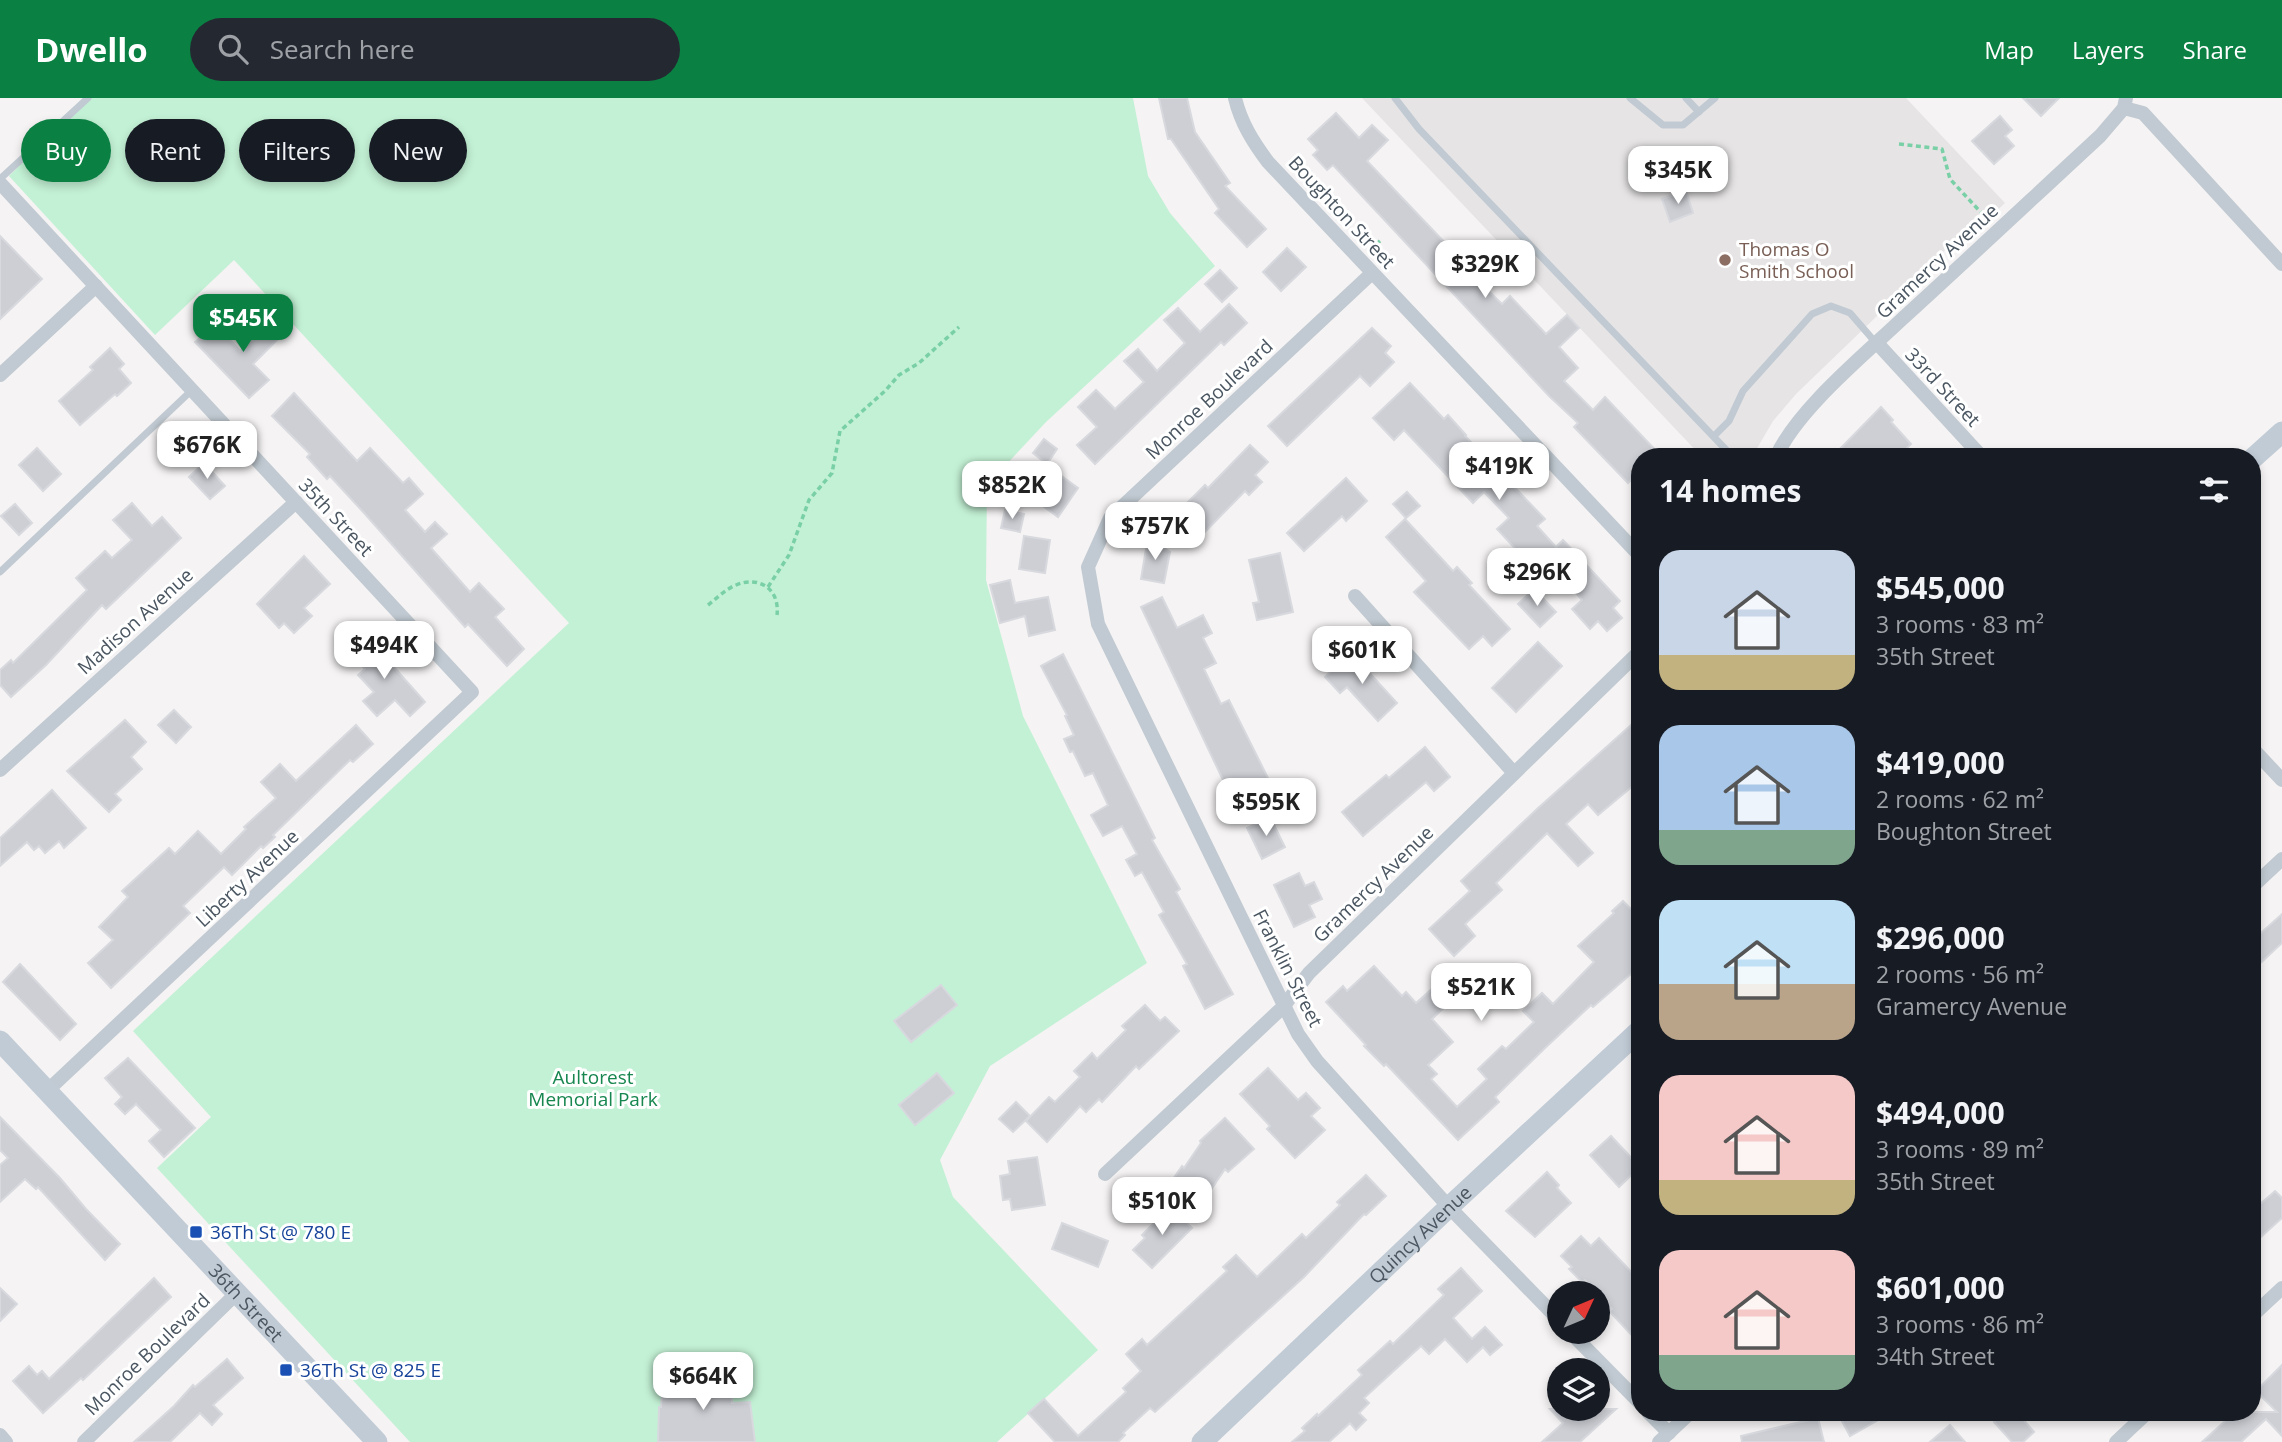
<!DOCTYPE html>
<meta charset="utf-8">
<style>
:root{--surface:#171b24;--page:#242831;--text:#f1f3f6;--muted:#9ea1a6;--accent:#0b8043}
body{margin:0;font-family:"Open Sans",sans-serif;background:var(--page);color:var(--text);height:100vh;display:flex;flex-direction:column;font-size:26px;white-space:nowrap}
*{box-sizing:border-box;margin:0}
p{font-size:23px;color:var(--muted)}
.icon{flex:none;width:38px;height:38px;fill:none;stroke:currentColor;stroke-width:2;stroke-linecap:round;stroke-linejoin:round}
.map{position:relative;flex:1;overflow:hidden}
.details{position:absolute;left:1631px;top:350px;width:630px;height:973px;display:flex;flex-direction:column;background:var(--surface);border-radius:28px;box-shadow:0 4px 10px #0003}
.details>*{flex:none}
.guide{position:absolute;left:21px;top:21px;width:665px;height:63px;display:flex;gap:14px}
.needle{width:46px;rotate:46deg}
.buttons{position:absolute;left:1547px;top:1183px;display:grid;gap:14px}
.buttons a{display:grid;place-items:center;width:63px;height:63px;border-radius:50%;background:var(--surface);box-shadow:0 4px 10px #0003;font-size:35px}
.price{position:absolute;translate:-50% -60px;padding:0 16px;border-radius:14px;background:#fff;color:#222;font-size:23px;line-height:46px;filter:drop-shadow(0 2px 4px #0008)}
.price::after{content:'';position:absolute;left:50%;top:42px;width:21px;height:16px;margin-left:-10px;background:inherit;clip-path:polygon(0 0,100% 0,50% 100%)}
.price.selected{background:var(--accent);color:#fff}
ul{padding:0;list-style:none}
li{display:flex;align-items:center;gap:21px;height:175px;padding:0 28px}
li span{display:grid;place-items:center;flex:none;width:196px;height:140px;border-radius:21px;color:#555}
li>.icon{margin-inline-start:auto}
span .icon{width:84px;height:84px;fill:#fffc;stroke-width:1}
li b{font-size:30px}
h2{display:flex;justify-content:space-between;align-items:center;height:84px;padding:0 28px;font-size:30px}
.pill{padding:0 24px;border-radius:32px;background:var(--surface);box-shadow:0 4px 10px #0003;font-size:24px;line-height:63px}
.pill.selected{background:var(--accent);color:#fff}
header{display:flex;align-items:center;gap:42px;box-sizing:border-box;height:98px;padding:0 35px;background:var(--accent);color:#fff}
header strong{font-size:33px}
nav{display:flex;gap:38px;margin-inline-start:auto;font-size:24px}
.search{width:490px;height:63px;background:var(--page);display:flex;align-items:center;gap:18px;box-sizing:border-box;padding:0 24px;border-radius:38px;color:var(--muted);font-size:26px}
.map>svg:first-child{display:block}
.education{fill:#e6e4e5}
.green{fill:#c3f1d5}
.building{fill:#cdcfd5;stroke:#d7d9de;stroke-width:2}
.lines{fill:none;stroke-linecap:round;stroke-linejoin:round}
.path{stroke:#7ad0a6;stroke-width:3.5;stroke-dasharray:5 3.5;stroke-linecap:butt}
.lane{stroke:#c1cad2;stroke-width:7}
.street{stroke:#c1cad2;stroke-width:14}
.secondary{stroke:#c1cbd6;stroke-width:21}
.education-dot{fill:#8d6e63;stroke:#fff;stroke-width:2.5}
.transit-dot{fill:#1a4fb4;stroke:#fff;stroke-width:2.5}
.labels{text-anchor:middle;stroke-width:6;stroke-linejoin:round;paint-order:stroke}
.street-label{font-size:19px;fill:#4a5661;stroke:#fff}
.education-label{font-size:19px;fill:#785e54;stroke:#fff;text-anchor:start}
.park-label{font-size:19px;fill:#17864f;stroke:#fff}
.transit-label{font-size:19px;fill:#164399;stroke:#fff;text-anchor:start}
</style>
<header>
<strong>Dwello</strong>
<div class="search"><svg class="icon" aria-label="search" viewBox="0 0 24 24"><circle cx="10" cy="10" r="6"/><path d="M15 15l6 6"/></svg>Search here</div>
<nav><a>Map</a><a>Layers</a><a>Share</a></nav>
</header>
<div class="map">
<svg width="2282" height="1344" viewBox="0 0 2282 1344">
<rect width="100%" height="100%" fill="#f5f3f3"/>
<!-- education -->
<polygon class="education" points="1362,0 1906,0 2005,105 1986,123 1958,140 1796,296 1773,323 1752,359 1702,359"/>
<!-- green -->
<polygon class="green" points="87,0 1133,0 1148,78 1170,115 1215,168 1046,324 987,387 986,482 1023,618 1147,865 990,968 940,1062 953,1099 1098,1252 997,1344 410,1344 157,1070 211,1019 133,933 569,525 234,162 155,237 9,78"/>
<!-- building -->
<g class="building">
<polygon points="1159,0 1187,0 1195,34 1230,85 1225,88 1266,131 1247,149 1215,115 1219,111 1171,41 1168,41"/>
<polygon points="2023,0 2059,0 2041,18"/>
<polygon points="1336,15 1359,40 1372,27 1388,42 1367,63 1450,150 1447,153 1502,206 1510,198 1546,236 1567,217 1579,230 1559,249 1578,270 1564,283 1593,312 1605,299 1662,359 1640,359 1640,374 1628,385 1574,329 1578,325 1549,298 1333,67 1327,72 1313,57 1318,52 1308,41"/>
<polygon points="2000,18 2012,32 2005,38 2014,48 1994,66 1972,43"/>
<polygon points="1686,93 1693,115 1670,124 1662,101"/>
<polygon points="0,138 42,181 0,221"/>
<polygon points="1287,150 1306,169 1281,193 1263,174"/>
<polygon points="1220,172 1237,190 1222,204 1205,186"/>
<polygon points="1229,206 1247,225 1224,247 1221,244 1095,366 1077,347 1097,329 1078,309 1096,292 1115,311 1144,284 1124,263 1138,251 1157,273 1185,245 1164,222 1178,210 1200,234"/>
<polygon points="278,215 291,228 253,266 269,282 249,300 195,244 216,226 240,253"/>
<polygon points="1372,230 1391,248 1385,255 1394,264 1370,288 1360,278 1287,348 1268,328"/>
<polygon points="110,250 124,266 119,271 131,285 117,298 115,296 80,327 59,303 93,272 90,269"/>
<polygon points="1410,285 1444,321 1448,317 1466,337 1465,338 1545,421 1537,428 1556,449 1563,442 1620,503 1613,510 1622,520 1607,533 1598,523 1590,531 1572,511 1582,502 1564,481 1553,491 1497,431 1509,420 1484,394 1473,405 1404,332 1394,342 1373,320"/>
<polygon points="294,295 357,363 370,350 403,385 409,380 423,396 405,412 425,434 435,424 447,436 431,450 470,494 479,485 504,511 495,519 524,551 507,568 468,526 465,529 365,416 330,378 327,381 307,359 310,356 272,318"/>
<polygon points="1881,309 1893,322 1891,324 1911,346 1897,359 1832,359"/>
<polygon points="1044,341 1057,351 1047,366 1033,355"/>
<polygon points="1250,347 1268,364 1255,377 1262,384 1249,397 1245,393 1195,444 1180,429 1188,420 1180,412 1205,387 1208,390"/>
<polygon points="37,350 61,376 43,393 19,367"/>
<polygon points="204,365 225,388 210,401 189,379"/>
<polygon points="1056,374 1078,390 1058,419 1036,403"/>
<polygon points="1346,380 1367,403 1346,423 1342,418 1304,453 1287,435"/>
<polygon points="1407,394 1420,408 1406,420 1393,406"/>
<polygon points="132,405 152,428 162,419 181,440 106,511 102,507 46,567 11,599 0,587 0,572 11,562 13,565 87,492 76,480 105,453 112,460 132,442 113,422"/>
<polygon points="15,406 32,425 19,437 1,418"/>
<polygon points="1005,412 1024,416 1020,434 1001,430"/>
<polygon points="1405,421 1453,473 1457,469 1472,485 1469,487 1510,531 1492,548 1483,538 1469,551 1414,494 1426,483 1386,439"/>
<polygon points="1024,438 1050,442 1045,475 1019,471"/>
<polygon points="1148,439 1170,454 1164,485 1141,481"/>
<polygon points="1280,455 1293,514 1257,522 1253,505 1259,504 1249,462"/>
<polygon points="304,458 330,486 304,510 312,518 294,535 284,525 279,530 257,506"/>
<polygon points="1010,482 1015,505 1048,499 1055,532 1029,538 1025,518 1000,525 990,487"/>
<polygon points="1534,491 1556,514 1540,529 1518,506"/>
<polygon points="1162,499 1177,530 1203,517 1212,535 1203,540 1216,565 1204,571 1221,606 1229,602 1277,698 1259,706 1252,692 1232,701 1141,509"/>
<polygon points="367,539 425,604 410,618 395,602 377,618 363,603 374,594 358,577 365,571 350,555"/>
<polygon points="1538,544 1562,568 1516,614 1492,590"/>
<polygon points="1351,555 1397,605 1378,623 1347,589 1340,595 1325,579"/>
<polygon points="1063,556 1155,740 1152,742 1180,791 1176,794 1233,896 1205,911 1183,868 1187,866 1159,817 1164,814 1142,774 1135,778 1126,762 1137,756 1122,728 1103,738 1091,717 1108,707 1093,675 1085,678 1073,653 1070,654 1064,641 1074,637 1065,618 1067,617 1041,568"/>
<polygon points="174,612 191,629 176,645 158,627"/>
<polygon points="1640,619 1640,682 1598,717 1588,706 1566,726 1593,755 1578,768 1547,735 1496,785 1502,792 1465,826 1475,838 1454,858 1429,831 1470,793 1461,783 1537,711"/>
<polygon points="125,622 146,644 131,659 142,671 115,696 121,702 109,714 67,673"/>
<polygon points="356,627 373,646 353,664 350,662 273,737 275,739 263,750 261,748 232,777 224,769 183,808 190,815 111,890 88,865 113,842 99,829 128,799 122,793 169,750 175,756 198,733 221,756 246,731 244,729 276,700 261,684 280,666 296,683"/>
<polygon points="1425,649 1450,679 1434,693 1426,684 1363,738 1342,714 1386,677 1389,680"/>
<polygon points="52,692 86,730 64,750 59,743 45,755 39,748 34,752 27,744 0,768 0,740"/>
<polygon points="1270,719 1285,749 1262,761 1247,730"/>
<polygon points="1299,775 1305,788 1314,784 1322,801 1309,807 1315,819 1294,829 1274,787"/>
<polygon points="1623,803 1640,820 1640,868 1593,909 1591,907 1544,951 1495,999 1499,1004 1458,1042 1386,966 1384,968 1364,948 1366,947 1326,904 1343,888 1347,893 1374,868 1402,898 1406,894 1416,905 1433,890 1448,906 1432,921 1453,944 1428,967 1437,976 1431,981 1457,1009 1487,981 1478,971 1502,948 1506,951 1534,924 1523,913 1542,895 1553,906 1594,864 1578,848 1614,815 1612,813"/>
<polygon points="2282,816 2282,845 2252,873 2252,843"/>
<polygon points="20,866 76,926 60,942 3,884"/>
<polygon points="941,887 957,907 911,944 894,923"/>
<polygon points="1145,907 1160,923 1165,919 1179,933 1139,971 1136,968 1102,1004 1099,1001 1086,1014 1080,1008 1047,1044 1026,1023 1049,999 1055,1004 1080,979 1074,973 1092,955 1097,961 1126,932 1122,928"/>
<polygon points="128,960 195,1030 164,1059 149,1043 161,1032 136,1006 125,1016 115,1006 122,999 105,980"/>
<polygon points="1268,970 1298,1002 1306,995 1320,1010 1311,1018 1325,1032 1295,1060 1267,1031 1270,1028 1240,996"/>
<polygon points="937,975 954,995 915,1027 899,1007"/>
<polygon points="1016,1004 1030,1018 1013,1034 999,1021"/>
<polygon points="0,1019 60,1080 86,1111 120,1146 105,1162 38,1089 36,1091 25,1081 0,1104 0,1067 8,1060 0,1052"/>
<polygon points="1225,1020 1254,1051 1228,1074 1225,1071 1202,1105 1171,1084 1182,1068 1184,1070 1201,1045 1200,1043"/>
<polygon points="1611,1038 1640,1069 1619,1089 1590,1057"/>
<polygon points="1037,1059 1045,1107 1012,1112 1010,1101 1003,1102 1000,1078 1010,1076 1008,1063"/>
<polygon points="1547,1074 1559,1087 1557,1090 1571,1105 1535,1139 1506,1113"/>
<polygon points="1366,1077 1386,1098 1366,1117 1364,1116 1304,1179 1155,1314 1150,1310 1123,1335 1125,1337 1118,1344 1055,1344 1028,1315 1044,1301 1078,1338 1126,1294 1123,1290 1141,1273 1126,1256 1142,1241 1147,1247 1227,1173 1223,1169 1236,1157 1257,1179 1302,1136 1306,1140 1340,1107 1337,1104"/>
<polygon points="2275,1093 2282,1100 2282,1120 2252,1147 2252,1113"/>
<polygon points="1170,1109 1192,1130 1152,1170 1133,1152 1145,1140 1142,1137"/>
<polygon points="1062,1125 1108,1143 1098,1169 1052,1151"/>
<polygon points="1581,1138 1591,1148 1599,1140 1640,1183 1640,1246 1609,1213 1612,1211 1585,1182 1582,1184 1569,1171 1572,1169 1561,1158"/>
<polygon points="1461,1170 1482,1193 1453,1220 1472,1241 1485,1229 1502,1247 1490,1257 1483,1249 1467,1264 1445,1241 1429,1256 1421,1248 1364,1300 1369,1305 1359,1315 1366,1322 1356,1332 1350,1325 1329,1344 1292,1344 1305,1333 1302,1330 1317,1316 1318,1318 1362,1277 1358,1272 1390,1243 1393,1246 1444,1197 1438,1191"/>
<polygon points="154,1180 171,1199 83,1282 81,1280 43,1315 13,1283 29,1268 37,1277 42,1273 49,1281"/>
<polygon points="0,1190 17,1206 0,1223"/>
<polygon points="227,1261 243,1280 213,1307 222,1316 212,1327 200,1315 170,1344 134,1344 174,1308 193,1287 195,1289"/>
<polygon points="2282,1267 2282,1338 2266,1321 2241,1344 2202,1344 2235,1314 2277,1314 2256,1293"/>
<polygon points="688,1272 707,1272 707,1283 733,1284 732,1305 750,1304 755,1344 658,1344 659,1309 661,1309 663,1283 688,1282"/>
<polygon points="1550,1311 1616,1311 1580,1344 1542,1344 1563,1325"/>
<polygon points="1837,1314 1892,1314 1850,1338"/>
<polygon points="2005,1314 2017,1314 2034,1334 2023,1344 2012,1344 1994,1324"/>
<polygon points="1818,1320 1824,1344 1742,1344 1741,1338"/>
<polygon points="1950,1327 1965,1344 1930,1344"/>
</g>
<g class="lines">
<!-- path -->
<g class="path">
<polyline points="1899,46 1942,51 1950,81 1987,121"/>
<polyline points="1370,152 1381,142"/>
<polyline points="768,489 789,457 809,402 832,375 840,333 885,293 899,277 919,265 959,229"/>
<path d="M708,507C717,500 726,491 736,487C760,477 780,492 777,517"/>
</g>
<!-- lane -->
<g class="lane">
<polyline points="1395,0 1419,31 1733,359"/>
<polyline points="1630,0 1663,27 1683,27 1715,0"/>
<polyline points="1686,0 1699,14"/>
<polyline points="0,81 88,0"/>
<polyline points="1714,338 1729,323 1743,293 1812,216 1831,208 1850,215 1876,245"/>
<polyline points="0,474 192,292"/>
</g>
<!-- street -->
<g class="street">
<path d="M1235,0C1241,25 1253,44 1268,64L1640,458"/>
<polyline points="2124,10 2143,15 2282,166"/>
<polyline points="0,85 472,594 47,993"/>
<polyline points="1372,175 1110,420 1088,469 1098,526 1298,936 1317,963 1449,1109 1559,1222"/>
<polyline points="1877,245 1982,359"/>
<polyline points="0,277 96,188"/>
<path d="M1776,359C1797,312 1863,258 1901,222C1968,161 2034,99 2100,38L2124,10L2126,0"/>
<polyline points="1355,498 1514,675"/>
<polyline points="2252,650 2282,682"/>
<polyline points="0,672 296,404"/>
<polyline points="2252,789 2282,761"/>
<polyline points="1105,1076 1283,909 1309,875 1640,553"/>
<polyline points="2252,1218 2282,1190"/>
<polyline points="1570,1234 1640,1305"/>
<polyline points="1648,1314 1669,1335"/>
<polyline points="0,1337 6,1344"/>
<polyline points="84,1344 237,1195"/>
<polyline points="1659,1344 1691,1314"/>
<polyline points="2116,1344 2148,1314"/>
</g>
<!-- secondary -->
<g class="secondary">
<polyline points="2252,361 2282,334"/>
<path id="s1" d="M0,943L377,1344"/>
<path id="s2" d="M1202,1344L1449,1109L1640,932"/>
</g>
</g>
<!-- markers -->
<circle class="education-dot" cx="1725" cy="162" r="7"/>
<g class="transit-dot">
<rect x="189" y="1127" width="14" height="14" rx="3.5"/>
<rect x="279" y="1265" width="14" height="14" rx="3.5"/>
</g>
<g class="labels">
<!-- street labels -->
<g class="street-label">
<text transform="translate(1342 114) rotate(47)" y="7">Boughton Street</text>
<text transform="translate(1937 163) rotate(-43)" y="7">Gramercy Avenue</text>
<text transform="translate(1943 289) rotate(47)" y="7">33rd Street</text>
<text transform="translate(1209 301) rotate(-43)" y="7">Monroe Boulevard</text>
<text transform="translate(336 419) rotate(47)" y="7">35th Street</text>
<text transform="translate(135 523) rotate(-42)" y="7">Madison Avenue</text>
<text transform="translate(247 780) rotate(-43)" y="7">Liberty Avenue</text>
<text transform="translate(1373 786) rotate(-44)" y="7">Gramercy Avenue</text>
<text transform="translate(1288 870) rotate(63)" y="7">Franklin Street</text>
<text dy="7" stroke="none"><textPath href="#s2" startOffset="301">Quincy Avenue</textPath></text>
<text dy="7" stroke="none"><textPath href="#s1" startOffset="359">36th Street</textPath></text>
<text transform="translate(147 1256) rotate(-44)" y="7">Monroe Boulevard</text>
</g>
<!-- education labels -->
<g class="education-label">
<text x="1739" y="158">Thomas O<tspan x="1739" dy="22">Smith School</tspan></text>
</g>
<!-- park labels -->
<g class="park-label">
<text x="593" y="986">Aultorest<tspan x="593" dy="22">Memorial Park</tspan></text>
</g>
<!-- transit labels -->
<g class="transit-label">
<text x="210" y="1141">36Th St @ 780 E</text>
<text x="300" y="1279">36Th St @ 825 E</text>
</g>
</g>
</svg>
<div class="buttons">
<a><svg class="needle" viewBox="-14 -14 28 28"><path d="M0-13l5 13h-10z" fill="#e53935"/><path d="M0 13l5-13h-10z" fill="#9ea1a6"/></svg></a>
<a><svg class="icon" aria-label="layers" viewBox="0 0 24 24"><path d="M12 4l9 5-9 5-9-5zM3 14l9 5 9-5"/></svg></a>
</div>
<b class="price" style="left:1678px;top:108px">$345K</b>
<b class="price" style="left:1485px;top:202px">$329K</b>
<b class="price selected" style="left:243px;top:256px">$545K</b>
<b class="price" style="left:207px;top:383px">$676K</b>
<b class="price" style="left:1499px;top:404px">$419K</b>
<b class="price" style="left:1012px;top:423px">$852K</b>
<b class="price" style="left:1155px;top:464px">$757K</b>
<b class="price" style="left:1537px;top:510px">$296K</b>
<b class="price" style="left:384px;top:583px">$494K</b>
<b class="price" style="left:1362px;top:588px">$601K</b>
<b class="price" style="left:1266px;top:740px">$595K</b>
<b class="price" style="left:1481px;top:925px">$521K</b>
<b class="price" style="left:1162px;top:1139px">$510K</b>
<b class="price" style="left:703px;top:1314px">$664K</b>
<div class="guide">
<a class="pill selected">Buy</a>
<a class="pill">Rent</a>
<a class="pill">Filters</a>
<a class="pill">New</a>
</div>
<section class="details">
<h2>14 homes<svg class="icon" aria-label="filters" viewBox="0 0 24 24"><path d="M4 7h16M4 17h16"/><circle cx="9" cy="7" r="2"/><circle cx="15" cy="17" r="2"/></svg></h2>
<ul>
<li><span style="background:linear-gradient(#c9d6e8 75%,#c2b280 0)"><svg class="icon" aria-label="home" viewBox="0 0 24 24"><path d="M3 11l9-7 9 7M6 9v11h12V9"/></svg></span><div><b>$545,000</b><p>3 rooms · 83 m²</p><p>35th Street</p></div></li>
<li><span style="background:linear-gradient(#a9c7e8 75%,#7fa58c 0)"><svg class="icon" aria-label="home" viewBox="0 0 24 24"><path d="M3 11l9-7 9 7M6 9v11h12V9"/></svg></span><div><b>$419,000</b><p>2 rooms · 62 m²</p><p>Boughton Street</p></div></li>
<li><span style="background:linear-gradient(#bfe0f5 60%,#b9a48a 0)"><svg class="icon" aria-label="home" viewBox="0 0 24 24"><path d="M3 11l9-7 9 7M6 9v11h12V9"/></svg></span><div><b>$296,000</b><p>2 rooms · 56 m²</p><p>Gramercy Avenue</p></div></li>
<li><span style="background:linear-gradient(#f6c9c9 75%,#c2b280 0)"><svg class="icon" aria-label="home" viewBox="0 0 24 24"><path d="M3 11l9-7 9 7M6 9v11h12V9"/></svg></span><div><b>$494,000</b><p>3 rooms · 89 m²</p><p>35th Street</p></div></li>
<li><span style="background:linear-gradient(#f6c9c9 75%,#7fa58c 0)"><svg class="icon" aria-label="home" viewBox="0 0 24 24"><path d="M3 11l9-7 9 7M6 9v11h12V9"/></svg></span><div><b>$601,000</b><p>3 rooms · 86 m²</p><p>34th Street</p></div></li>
</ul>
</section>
</div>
